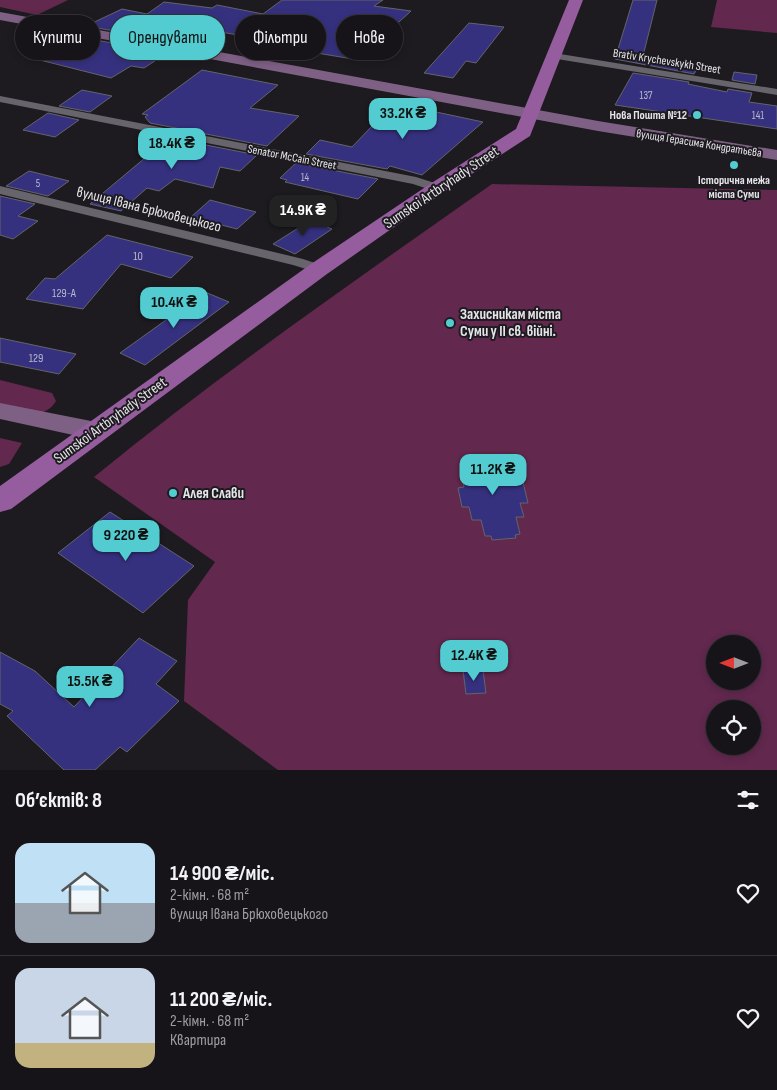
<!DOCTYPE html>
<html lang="uk">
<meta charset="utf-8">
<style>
:root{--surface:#161418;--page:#232125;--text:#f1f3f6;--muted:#9e9ea2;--line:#353337;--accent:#52ccd0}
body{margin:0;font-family:"Sofia Sans Condensed",sans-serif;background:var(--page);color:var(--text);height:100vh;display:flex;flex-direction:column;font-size:19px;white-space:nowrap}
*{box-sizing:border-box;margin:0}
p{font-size:16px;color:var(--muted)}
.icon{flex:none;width:28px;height:28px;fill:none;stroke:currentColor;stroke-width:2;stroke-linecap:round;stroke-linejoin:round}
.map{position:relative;height:770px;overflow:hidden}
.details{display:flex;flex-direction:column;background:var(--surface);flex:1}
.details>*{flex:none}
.top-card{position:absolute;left:15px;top:15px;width:500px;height:45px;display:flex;gap:10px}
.needle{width:32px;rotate:270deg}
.buttons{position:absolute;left:706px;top:635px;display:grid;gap:10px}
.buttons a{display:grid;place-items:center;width:55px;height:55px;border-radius:50%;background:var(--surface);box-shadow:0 2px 8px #0003,0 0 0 1px var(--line);font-size:25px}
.price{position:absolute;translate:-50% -42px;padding:0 11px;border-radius:10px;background:var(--accent);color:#111;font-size:16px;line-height:32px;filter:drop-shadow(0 1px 2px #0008)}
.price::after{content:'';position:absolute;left:50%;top:30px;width:15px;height:11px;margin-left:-8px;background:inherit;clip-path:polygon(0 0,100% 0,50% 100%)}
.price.current{background:#222;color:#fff}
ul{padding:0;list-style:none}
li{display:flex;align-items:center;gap:15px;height:125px;padding:0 15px}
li+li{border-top:1px solid var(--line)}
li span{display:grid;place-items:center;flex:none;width:140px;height:100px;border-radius:15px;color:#555}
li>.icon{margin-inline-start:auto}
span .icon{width:60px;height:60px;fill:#fffc;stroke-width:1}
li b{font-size:21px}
h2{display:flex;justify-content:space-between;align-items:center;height:60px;padding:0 15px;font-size:21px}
.tag{padding:0 18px;border-radius:22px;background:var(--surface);box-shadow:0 2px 8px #0003,0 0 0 1px var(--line);font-size:18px;line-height:45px}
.tag.current{background:var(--accent);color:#111}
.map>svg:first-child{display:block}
.green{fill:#62284e;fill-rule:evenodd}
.building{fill:#36317f;stroke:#63646b}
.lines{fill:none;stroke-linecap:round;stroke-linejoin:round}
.street{fill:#67646c;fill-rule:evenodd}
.secondary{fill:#7e6085;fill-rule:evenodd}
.primary{fill:#955d9e;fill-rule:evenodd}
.poi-dot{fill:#52ccd0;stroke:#1d1b20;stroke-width:2}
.labels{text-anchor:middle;stroke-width:4;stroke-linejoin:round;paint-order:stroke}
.far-number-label{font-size:11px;fill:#bab8ce}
.far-street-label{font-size:12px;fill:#e6e5e9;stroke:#1d1b20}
.far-poi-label{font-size:12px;font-weight:bold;fill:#e6e5e9;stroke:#1d1b20;text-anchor:end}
.number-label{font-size:12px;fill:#bab8ce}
.street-label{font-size:15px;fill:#e6e5e9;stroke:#1d1b20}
.poi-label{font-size:15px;font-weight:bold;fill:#e6e5e9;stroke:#1d1b20;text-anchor:start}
</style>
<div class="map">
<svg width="777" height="770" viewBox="0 0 777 770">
<rect width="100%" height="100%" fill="#1d1b20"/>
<!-- green -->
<g class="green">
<polygon points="0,0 68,0 37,15 0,7"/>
<polygon points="717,0 777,0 777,33 711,27"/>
<path d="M492,184L777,190V770H278L184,701L188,600L215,562L94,477C221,373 357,279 492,184ZM715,644H752V681H715ZM715,709H752V746H715Z"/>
<path d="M0,380L52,393L56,401C44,422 19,410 0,406Z"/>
<polygon points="0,438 22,443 9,464 0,467"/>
</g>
<!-- building -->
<g class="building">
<polygon points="282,0 383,0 374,6 411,11 364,54 359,53 353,59 244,41 249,37 204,29 182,43 86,26 122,9 147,14 164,2 212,8 217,5 263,14"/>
<polygon points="633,0 657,0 643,56 699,66 694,74 615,59"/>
<polygon points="469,23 504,27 476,63 466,61 453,78 424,73"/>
<polygon points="68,35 167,53 144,68 131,66 111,78 28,57"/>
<polygon points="202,70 278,85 250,108 299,116 267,146 150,123 145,117 148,115 142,114"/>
<polygon points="734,72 757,75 755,84 732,80"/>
<polygon points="633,73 689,82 688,84 727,92 728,89 752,93 749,102 777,106 777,129 615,105"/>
<polygon points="82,90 112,96 90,112 59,106"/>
<polygon points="394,103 483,122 422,175 390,166 387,169 306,154 320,140 352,147"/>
<polygon points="48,113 79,120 55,137 23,130"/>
<polygon points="160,136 257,155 240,171 220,167 213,188 175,179 159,191 147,188 121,211 90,204 164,142"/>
<polygon points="296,163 378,179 358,199 285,182 287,180 280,178"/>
<polygon points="29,171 69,181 48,196 6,186"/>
<polygon points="0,196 35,204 18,216 38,221 13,239 0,235"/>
<polygon points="210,200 256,212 237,229 191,217"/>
<polygon points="311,220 332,229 295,254 273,244"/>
<polygon points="107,235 193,257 171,278 121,264 83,309 26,299 45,278 55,279"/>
<polygon points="205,292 229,302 145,365 120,353"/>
<polygon points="0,338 76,354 59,374 0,362"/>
<polygon points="502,456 505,467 513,466 518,482 523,482 528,503 520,503 524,517 516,517 520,534 515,535 516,538 492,540 491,536 485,536 481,520 472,520 469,507 462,507 458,488 464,487 460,470 469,469 466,459"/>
<polygon points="110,512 194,566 143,613 58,553"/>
<polygon points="139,638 177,661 156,684 179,701 127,752 120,747 95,770 64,770 7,716 13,711 0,704 0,652 35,671 74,707"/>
<polygon points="463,670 483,670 486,693 466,694"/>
</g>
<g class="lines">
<!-- street -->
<g class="street">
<polygon points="554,53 777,89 777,95 551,58 551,54"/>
<polygon points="0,96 416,177 441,185 443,188 437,192 413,184 0,102"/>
<polygon points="0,186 303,259 324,266 326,269 319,273 293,265 0,194"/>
</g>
<!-- secondary -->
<g class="secondary">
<polygon points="0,12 598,121 777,150 777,160 598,131 0,20"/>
<polygon points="0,403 96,422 105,425 109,431 105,437 96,440 0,419"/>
</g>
<!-- primary -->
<polygon class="primary" points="569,0 583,0 530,136 444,192 327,274 11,509 0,512 0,486 311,264 430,184 516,129"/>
</g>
<!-- markers -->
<g class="poi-dot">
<circle cx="697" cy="115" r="5"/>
<circle cx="734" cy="165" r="5"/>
<circle cx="450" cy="323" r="5"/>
<circle cx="173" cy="493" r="5"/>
</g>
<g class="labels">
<!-- far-number labels -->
<g class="far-number-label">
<text x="646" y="99">137</text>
<text x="758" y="119">141</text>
<text x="305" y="181">14</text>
<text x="38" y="187">5</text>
</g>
<!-- far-street labels -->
<g class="far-street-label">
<text transform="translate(667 61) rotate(9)" y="4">Brativ Krychevskykh Street</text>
<text transform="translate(699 143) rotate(9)" y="4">вулиця Герасима Кондратьєва</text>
<text transform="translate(292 157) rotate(11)" y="4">Senator McCain Street</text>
</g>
<!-- far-poi labels -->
<g class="far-poi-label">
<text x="687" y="119">Нова Пошта №12</text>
<text x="734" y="184" text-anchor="middle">Історична межа<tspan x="734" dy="14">міста Суми</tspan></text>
</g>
<!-- number labels -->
<g class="number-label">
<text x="138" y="260">10</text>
<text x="64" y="297">129-А</text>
<text x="36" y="362">129</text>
</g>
<!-- street labels -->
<g class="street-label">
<text transform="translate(441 187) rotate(-34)" y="5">Sumskoi Artbryhady Street</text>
<text transform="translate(149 209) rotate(14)" y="5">вулиця Івана Брюховецького</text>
<text transform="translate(110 420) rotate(-36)" y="5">Sumskoi Artbryhady Street</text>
</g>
<!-- poi labels -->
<g class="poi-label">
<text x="460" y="319">Захисникам міста<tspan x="460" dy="17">Суми у ІІ св. війні.</tspan></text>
<text x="183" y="498">Алея Слави</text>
</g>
</g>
</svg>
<div class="buttons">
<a><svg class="needle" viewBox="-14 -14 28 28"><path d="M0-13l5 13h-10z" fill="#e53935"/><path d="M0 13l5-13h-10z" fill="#9e9ea2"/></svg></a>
<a><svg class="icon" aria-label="locate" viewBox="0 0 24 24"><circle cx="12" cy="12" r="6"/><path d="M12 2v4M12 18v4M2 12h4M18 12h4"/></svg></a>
</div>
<b class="price" style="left:403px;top:140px">33.2K ₴</b>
<b class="price" style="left:172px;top:170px">18.4K ₴</b>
<b class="price current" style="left:303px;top:237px">14.9K ₴</b>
<b class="price" style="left:174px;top:329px">10.4K ₴</b>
<b class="price" style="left:493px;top:496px">11.2K ₴</b>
<b class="price" style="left:126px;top:562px">9 220 ₴</b>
<b class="price" style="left:474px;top:682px">12.4K ₴</b>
<b class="price" style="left:90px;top:708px">15.5K ₴</b>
<div class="top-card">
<a class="tag">Купити</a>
<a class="tag current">Орендувати</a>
<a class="tag">Фільтри</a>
<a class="tag">Нове</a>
</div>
</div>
<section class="details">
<h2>Об’єктів: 8<svg class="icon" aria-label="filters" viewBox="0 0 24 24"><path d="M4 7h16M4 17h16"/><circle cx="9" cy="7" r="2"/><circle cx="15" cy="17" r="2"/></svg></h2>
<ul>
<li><span style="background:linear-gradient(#bfe0f5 60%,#9aa5b1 0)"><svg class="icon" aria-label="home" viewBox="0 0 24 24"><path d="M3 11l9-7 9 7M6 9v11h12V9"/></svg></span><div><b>14 900 ₴/міс.</b><p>2-кімн. · 68 m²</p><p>вулиця Івана Брюховецького</p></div><svg class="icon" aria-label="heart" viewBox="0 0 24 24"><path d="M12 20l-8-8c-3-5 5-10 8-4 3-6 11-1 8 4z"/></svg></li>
<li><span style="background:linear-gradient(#c9d6e8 75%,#c2b280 0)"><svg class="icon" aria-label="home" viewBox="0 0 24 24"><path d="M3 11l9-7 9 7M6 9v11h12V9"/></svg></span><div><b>11 200 ₴/міс.</b><p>2-кімн. · 68 m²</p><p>Квартира</p></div><svg class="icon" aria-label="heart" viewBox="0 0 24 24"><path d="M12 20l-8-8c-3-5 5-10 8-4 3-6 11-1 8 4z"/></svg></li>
</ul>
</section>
